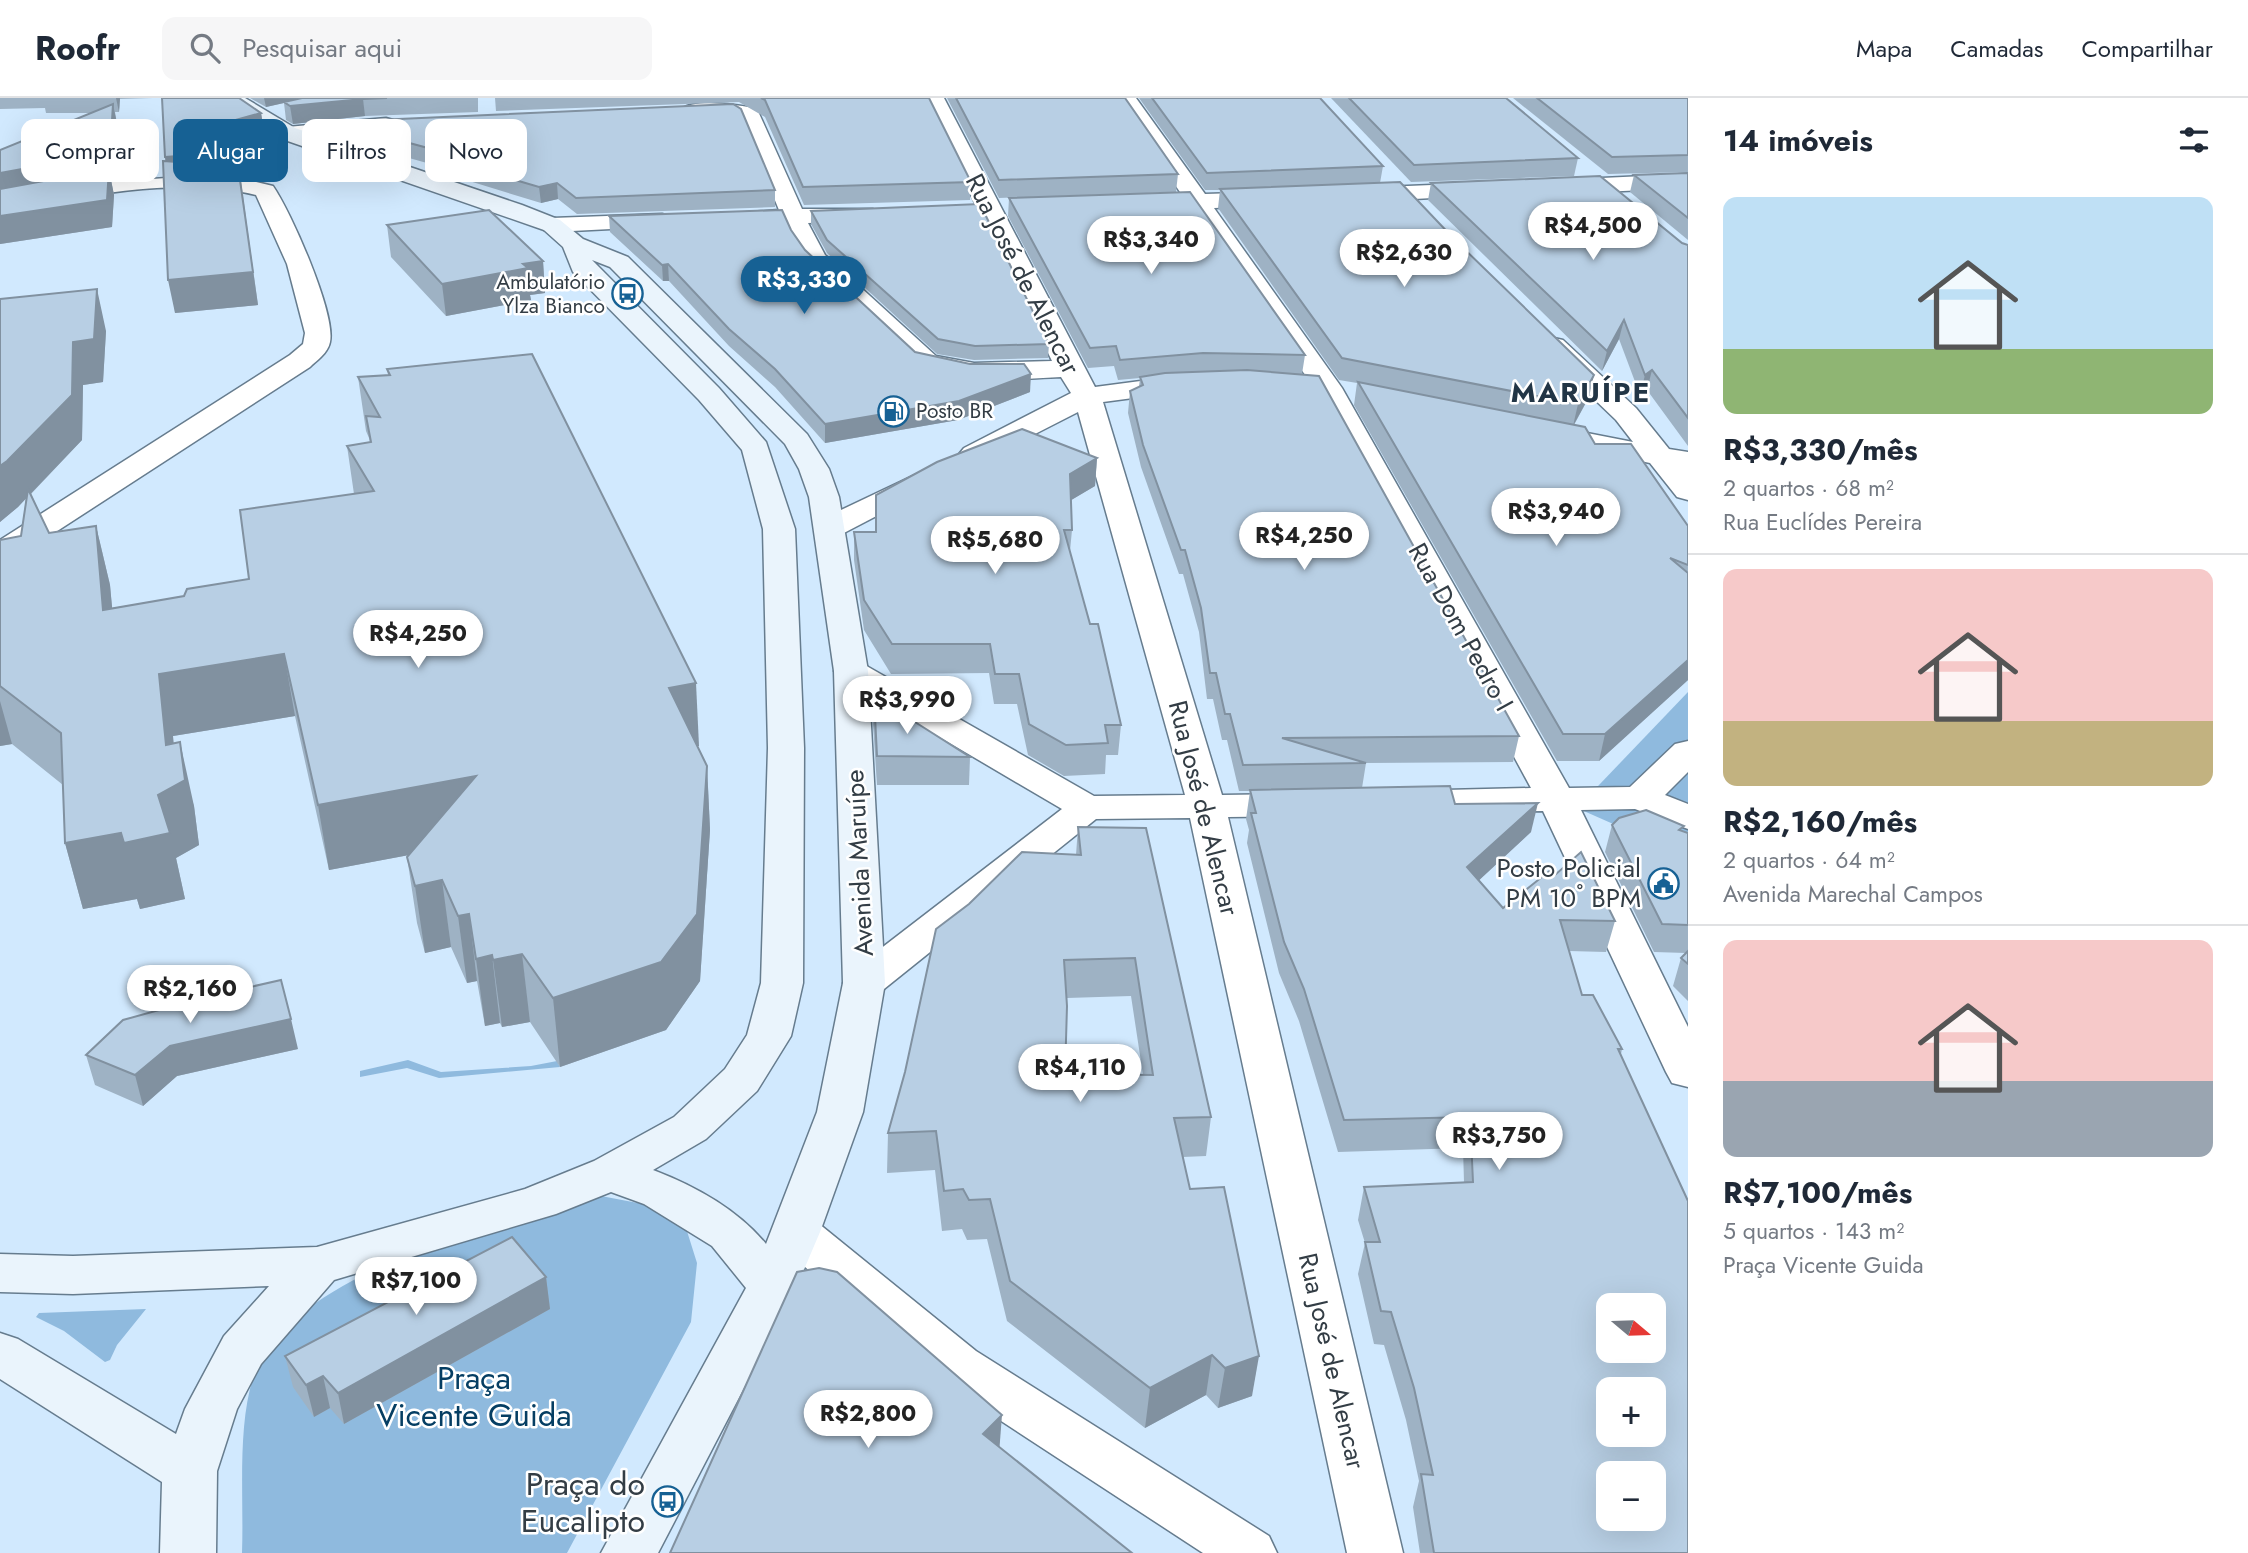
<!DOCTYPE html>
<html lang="pt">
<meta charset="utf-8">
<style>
:root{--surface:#fff;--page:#f6f6f7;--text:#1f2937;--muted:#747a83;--line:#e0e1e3;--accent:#166194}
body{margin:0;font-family:Jost,sans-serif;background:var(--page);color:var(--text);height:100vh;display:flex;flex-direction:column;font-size:26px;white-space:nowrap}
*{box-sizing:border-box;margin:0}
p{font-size:23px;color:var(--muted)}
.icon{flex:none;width:38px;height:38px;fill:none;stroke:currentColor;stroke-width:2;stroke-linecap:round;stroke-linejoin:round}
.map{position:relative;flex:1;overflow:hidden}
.details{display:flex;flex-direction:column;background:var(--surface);width:560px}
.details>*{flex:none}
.banner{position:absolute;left:21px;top:21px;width:665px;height:63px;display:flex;gap:14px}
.needle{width:46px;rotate:109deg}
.tools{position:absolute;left:1596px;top:1195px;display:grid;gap:14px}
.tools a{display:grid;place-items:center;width:70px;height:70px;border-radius:14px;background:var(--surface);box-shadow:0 7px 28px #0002;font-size:35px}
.price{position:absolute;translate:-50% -60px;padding:0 16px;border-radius:24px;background:#fff;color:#222;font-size:23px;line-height:46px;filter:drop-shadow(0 2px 4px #0008)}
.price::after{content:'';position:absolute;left:50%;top:42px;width:21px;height:16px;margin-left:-10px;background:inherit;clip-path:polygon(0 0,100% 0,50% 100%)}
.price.selected{background:var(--accent);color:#fff}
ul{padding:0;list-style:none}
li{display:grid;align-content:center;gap:14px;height:371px;padding:0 35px}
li+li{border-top:2px solid var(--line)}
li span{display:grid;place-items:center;height:217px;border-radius:14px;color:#555}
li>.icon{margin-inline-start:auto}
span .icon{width:126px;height:126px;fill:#fffc;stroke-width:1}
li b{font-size:30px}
h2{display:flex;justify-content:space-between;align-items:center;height:84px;padding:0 35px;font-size:30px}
.pill{padding:0 24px;border-radius:14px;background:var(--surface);box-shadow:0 7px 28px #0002;font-size:24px;line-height:63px}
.pill.selected{background:var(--accent);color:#fff}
header{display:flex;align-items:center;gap:42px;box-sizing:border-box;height:98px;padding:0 35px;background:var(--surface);border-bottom:2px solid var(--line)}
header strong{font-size:33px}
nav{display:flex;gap:38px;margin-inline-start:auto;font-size:24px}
.search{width:490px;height:63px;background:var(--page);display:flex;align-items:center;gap:18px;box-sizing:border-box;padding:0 24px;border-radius:14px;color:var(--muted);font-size:26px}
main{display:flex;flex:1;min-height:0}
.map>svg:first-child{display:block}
.green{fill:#8fbade}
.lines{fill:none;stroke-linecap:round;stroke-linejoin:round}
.street-casing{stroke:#667c8e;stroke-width:3}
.secondary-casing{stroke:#667c8e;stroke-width:3}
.street{fill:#fff;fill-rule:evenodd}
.secondary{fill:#eaf4fc;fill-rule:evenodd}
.wall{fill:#9eb2c4;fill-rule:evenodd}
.shaded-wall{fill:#8191a0}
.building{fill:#b8cfe4;stroke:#8191a0;stroke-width:2;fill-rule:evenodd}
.labels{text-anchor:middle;stroke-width:5;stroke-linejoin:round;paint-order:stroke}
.far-poi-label{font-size:21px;fill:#333d45;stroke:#fff;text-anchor:end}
.street-label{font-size:26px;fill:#333d45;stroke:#fff}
.poi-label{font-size:26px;fill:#333d45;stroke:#fff;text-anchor:end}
.far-district-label{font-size:28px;font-weight:bold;letter-spacing:2px;fill:#223545;stroke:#fff}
.near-park-label{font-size:32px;fill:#053e63;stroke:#fff}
.near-poi-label{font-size:32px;fill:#333d45;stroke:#fff;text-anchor:end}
</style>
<header>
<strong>Roofr</strong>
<div class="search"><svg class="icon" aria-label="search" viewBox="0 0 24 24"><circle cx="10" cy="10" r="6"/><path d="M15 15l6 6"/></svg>Pesquisar aqui</div>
<nav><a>Mapa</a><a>Camadas</a><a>Compartilhar</a></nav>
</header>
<main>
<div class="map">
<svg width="1688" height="1455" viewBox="0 0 1688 1455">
<rect width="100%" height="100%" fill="#d1e9fe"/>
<!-- green -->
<g class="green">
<polygon points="1688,594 1688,759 1577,710"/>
<polygon points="408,962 441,974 531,968 557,963 560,969 439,980 407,970 360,979 360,973"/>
<path d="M601,1098L664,1110L686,1130L697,1165L691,1224L567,1455H242C244,1401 237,1331 253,1280C283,1182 478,1132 567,1100Z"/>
<polygon points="146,1211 117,1247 110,1262 105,1264 64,1233 36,1219 39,1215"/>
</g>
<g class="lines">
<defs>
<g id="street">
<path d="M924,0H944L1095,289L1186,277L1196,279L1200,285L1196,291L1186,293L1103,304L1222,697L1301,696L1314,699L1320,707L1314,715L1301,718L1228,719L1403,1455H1347L1190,720L1096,721L879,895L864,899L849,895L843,885L849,875L1062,711L839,580L834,573L839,566L851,563L863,566L1094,698L1185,697L1078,314L984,362L974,365L964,362L959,356L964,350L1071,295L1061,279C1012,281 963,288 916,270L807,167L793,147L784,126H725L721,121L725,116L779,112L741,20L691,18L681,12C691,0 741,7 757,11L802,111H873L877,116L873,121L865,123L808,125L825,157L936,258L974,265L1052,263Z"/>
<polygon points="1116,0 1136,0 1205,96 1270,94 1281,101 1270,108 1214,110 1342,290 1569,690 1630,689 1675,646 1688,643 1688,674 1665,697 1688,706 1688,731 1635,711 1581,712 1688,929 1688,989 1672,985 1666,974 1543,713 1404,715 1391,712 1385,704 1391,696 1404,693 1531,690 1314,290 1191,110 1137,110 1133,105 1137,100 1182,97"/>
<polygon points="386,20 393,22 397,26 393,30 287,41 276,35 287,29"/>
<polygon points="1688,76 1688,90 1558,96 1547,89 1558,82"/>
<path d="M209,77L240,80L273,88C291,114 336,216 330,244C328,255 317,262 310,269L11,463L0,466V442L290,257L303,246L305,235L287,166L256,97C179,78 76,98 0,116V102L95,85Z"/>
<polygon points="1480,85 1491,92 1488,97 1359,104 1348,97 1359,90"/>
<polygon points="662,116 670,118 674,123 670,128 552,134 544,132 540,127 544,122 552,120"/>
<polygon points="1554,240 1563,242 1636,310 1669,351 1688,354 1688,402 1677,399 1650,365 1577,350 1573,344 1577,338 1587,335 1633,344 1616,322 1545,254 1541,248 1545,242"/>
<polygon points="921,374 932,377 936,383 932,389 842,436 831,438 820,436 815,429 820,422"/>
<polygon points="796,1116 813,1121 976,1253 1269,1438 1277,1455 1203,1455 940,1283 779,1147 772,1134 779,1121"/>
</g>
<path id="secondary" d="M221,0H245L295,30L522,107L560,122L583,141L628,159L807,336L829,371L839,399L868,573L885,885L863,1014L820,1134L797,1188L658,1455H601L746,1190L712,1148L644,1106L611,1094L556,1116L334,1182L261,1266L237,1311L217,1373L216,1455H160L162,1384L0,1281V1235L18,1241L176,1336L185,1311L224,1238L269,1188L73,1196L0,1194V1156L73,1158L317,1149L525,1091L594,1063L674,1019L725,971L747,937L761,885L768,650L763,431L742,352L699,302L573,174L563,149L544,132L279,40ZM592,162L610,169L785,346L799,371L809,399L834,573L843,885L817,1014L766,1146C737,1111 695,1088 653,1072L706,1041L757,993L791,938L803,885L804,650L795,431L766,344L719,290Z"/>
</defs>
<!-- street casing -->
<use href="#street" class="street-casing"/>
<!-- secondary casing -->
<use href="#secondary" class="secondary-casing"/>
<!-- street -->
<use href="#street" class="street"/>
<!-- secondary -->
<use href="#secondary" class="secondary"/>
</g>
<!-- wall -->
<g class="wall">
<polygon points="0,0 153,0 120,1 119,14 115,14 118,31 115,81 111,82 114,97 112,129 0,146 0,52 93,15 46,15 45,10 0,11"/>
<polygon points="250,0 478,0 478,14 365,18 293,26 286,22 284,5 266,9"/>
<polygon points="495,0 929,0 971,84 970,102 804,107 765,19 739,4 496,13"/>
<polygon points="947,0 1125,0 1178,76 1176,94 999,100"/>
<polygon points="1139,0 1320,0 1383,68 1380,85 1589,299 1574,327 1688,428 1688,582 1599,663 1557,663 1354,307 1357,285 1339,282 1218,110 1220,92 1205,92"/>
<polygon points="1331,0 1506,0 1578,60 1574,78 1411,84"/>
<polygon points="1513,0 1688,0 1688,74 1608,76"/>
<polygon points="261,15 264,33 235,40 258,207 175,215 165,59"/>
<polygon points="332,24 775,92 775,109 577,116 558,101 541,105 453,78 452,72 334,39"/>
<polygon points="1688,75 1688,142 1630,94 1634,77"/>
<polygon points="1431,85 1688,147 1688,348 1647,292 1640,297 1619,241 1602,273 1428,102"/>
<polygon points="1009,100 1305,257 1302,276 1519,638 1513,664 1366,665 1362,690 1455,706 1531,734 1479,782 1503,810 1555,777 1615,823 1606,854 1569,853 1582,897 1622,951 1621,956 1688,1455 1420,1455 1413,1409 1419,1383 1406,1322 1384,1247 1374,1246 1358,1176 1365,1145 1358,1122 1364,1089 1464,1084 1463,1050 1338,1054 1299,923 1279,875 1247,745 1249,732 1246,721 1250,693 1239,693 1227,642 1222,642 1213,601 1207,601 1199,534 1183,476 1179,476 1141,369 1128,315 1130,293 1139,289 1140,280 1118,282 1114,268 1088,270 1008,118"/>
<polygon points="811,113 1049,246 1048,260 974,262 937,256 827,155 811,126"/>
<polygon points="609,118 791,132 805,152 915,254 1030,294 958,322 825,345 775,289 729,248 669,183 663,183 610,134"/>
<polygon points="387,127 543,163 545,195 530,197 531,202 446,218 391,159"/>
<polygon points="0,201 106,233 103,284 83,287 82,342 31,396 49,435 96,428 110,487 112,510 184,498 249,481 354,396 347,348 370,344 369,340 366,333 358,279 388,277 387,271 699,648 697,648 707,668 710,732 700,883 666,932 560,969 530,924 502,929 500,925 485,928 477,883 467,885 451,849 425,855 417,825 407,759 409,757 329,772 295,618 173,638 173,645 194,708 199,747 176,760 185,801 140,811 137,801 83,811 65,745 63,687 12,646 0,648 0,442 21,438 26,400 18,409 0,424"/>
<polygon points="1097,360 1095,388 1071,402 1072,432 1070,453 1090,526 1121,627 1118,657 1106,657 1105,676 1064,678 1028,657 1017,606 994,606 989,575 891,576 864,532 854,462 854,434 876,434 876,397"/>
<polygon points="874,598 970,659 969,687 877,687 873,626"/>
<polygon points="1612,727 1682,733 1688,735 1688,903 1673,888 1681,860 1686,855 1654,854 1605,754"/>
<path d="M1078,729L1211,1019L1206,1058L1183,1059L1190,1091L1252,1298L1218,1310L1206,1297L1145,1330L1007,1223L987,1141L967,1142L962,1131L942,1133L935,1072L887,1075L888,1035L1076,757ZM1131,898L1143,977L1065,976L1067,900Z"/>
<polygon points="298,951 177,978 143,1008 95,987 86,957"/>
<polygon points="546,1179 550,1211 344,1326 330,1310 314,1319 293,1289 285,1258"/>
</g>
<!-- shaded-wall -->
<g class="shaded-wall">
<polygon points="116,0 120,0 119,14"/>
<polygon points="264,0 306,0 266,9"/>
<polygon points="363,1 365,18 293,26 290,8"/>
<polygon points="113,6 118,31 115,81 111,82 114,97 112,129 0,146 0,75"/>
<polygon points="261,15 264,33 235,40 240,77 232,23"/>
<polygon points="206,56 209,74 168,77 165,59"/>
<polygon points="238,68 258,207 175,215 168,182"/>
<polygon points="557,85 558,101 541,105 539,89"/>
<polygon points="543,163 545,195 530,197 531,202 446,218 442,186 523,166"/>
<polygon points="668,166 669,183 663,183 662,167"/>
<polygon points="97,191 106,233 103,284 83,287 82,342 18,409 0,424 0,368 73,244"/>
<polygon points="1624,222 1619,241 1602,273 1607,253"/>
<polygon points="1652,272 1647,292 1640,297 1645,277"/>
<polygon points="1031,276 1030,294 958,322 825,345 825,326"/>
<polygon points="1594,277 1589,299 1573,328 1578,306"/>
<polygon points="1097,360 1095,388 1068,404 1070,376"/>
<polygon points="96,428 110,487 118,573 103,512"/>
<polygon points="284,556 295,618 173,638 178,686 180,644 194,708 199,747 176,760 185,801 140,811 137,801 83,811 65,745 158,697 166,647 159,576"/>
<polygon points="1688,562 1688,582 1599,663 1605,636"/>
<polygon points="696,585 699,648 672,652 669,590"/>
<polygon points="0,603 12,646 0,648"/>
<polygon points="707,668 710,732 700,883 666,932 560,969 553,900"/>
<polygon points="476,678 484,743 329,772 318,707"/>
<polygon points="1538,705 1531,734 1461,799 1467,769"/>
<polygon points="442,782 451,849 425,855 415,788"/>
<polygon points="469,816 477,883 467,885 458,818"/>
<polygon points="522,856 530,924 502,929 493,862"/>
<polygon points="492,857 500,925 485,928 476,861"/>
<polygon points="291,921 298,951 177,978 143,1008 135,977 170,948"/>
<polygon points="546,1179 550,1211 344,1326 338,1295"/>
<polygon points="1212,1257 1206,1297 1145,1330 1150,1290"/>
<polygon points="1259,1258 1252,1298 1218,1310 1225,1270"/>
<polygon points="323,1278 330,1310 314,1319 306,1287"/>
<polygon points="1002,1317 999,1356 983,1336"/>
</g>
<!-- building -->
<g class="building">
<polygon points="162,0 239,0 261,15 232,23 237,59 206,56 165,59"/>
<polygon points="302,0 387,0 363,1 290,8 284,4"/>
<polygon points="761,0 929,0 971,84 803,89 765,2"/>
<polygon points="956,0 1125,0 1178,76 999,82"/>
<polygon points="1152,0 1320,0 1383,68 1207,75"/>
<polygon points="1349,0 1506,0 1578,60 1414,67"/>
<polygon points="1537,0 1688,0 1688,57 1612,59"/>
<polygon points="113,6 110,55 0,75 0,52"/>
<polygon points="733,6 741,11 775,92 576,100 557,85 539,89 451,63 461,59 332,24"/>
<polygon points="163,63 238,68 253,174 168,182"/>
<polygon points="109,71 107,102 0,118 0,91"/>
<polygon points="1688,75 1688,120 1634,77"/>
<polygon points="1600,78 1682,145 1688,147 1688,320 1652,272 1645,277 1624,222 1607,253 1431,85"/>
<polygon points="1400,84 1456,143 1594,277 1578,306 1342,260 1220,91"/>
<polygon points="1190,94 1305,257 1203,255 1120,262 1116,248 1090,250 1009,100"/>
<polygon points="980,106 1049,246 975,248 938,241 827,142 811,113"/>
<polygon points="489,112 543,163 523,166 528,170 442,186 387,127"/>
<polygon points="782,112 791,132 805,152 915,254 970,266 1024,266 1031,276 959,303 825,326 775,271 729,231 668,166 662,167 609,118"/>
<polygon points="97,191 94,241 73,244 72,297 7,363 0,368 0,201"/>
<polygon points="532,256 696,585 669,590 707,668 697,816 661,864 553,900 522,856 493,862 492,857 476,861 469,816 458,818 442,782 415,788 407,759 476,678 318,707 284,556 159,576 166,647 180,644 185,682 158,697 170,735 124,745 121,735 65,745 61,635 0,588 0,442 21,438 28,391 49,435 96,428 103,512 184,498 187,491 249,481 240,412 374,393 347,348 371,344 366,318 380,319 358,279 390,277 387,271"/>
<polygon points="1247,272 1319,278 1519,638 1282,640 1366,665 1243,667 1230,616 1225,616 1216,575 1210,575 1201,510 1185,452 1181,452 1143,347 1130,293 1143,287 1140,279 1165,275"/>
<polygon points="1358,284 1585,329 1595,346 1631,346 1688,428 1688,467 1670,460 1688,475 1688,562 1605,636 1563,636"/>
<polygon points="1022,331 1097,360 1070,376 1072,432 1064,432 1090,526 1098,526 1121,627 1105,627 1108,645 1066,647 1029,626 1019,576 995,576 990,546 892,546 864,502 854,434 876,434 876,397 937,364"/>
<polygon points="874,598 970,659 877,658"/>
<path d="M1450,688L1455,706L1538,705L1467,769L1503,810L1552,771L1555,777L1581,754L1615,823L1560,822L1582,897H1593L1622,951H1618L1688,1103V1455H1434L1421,1376L1433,1377L1414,1290L1391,1214L1381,1213L1365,1144H1380L1364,1089L1473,1084L1470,1019L1344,1022L1304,891L1284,844L1251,715H1256L1250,692ZM1608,1208H1654V1253H1608ZM1608,1292H1654V1337H1608ZM1608,1376H1654V1421H1608Z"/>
<polygon points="1646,712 1684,728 1679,732 1688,735 1688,827 1662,826 1612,727 1619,720"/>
<path d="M1078,729L1146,730L1211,1019L1174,1020L1190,1091L1224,1089L1259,1258L1225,1270L1212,1257L1150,1290L1010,1183L990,1101L969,1102L963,1091L944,1093L936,1033L888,1035L905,974L936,831L969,806L1022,754L1081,757ZM1135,860L1153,977L1065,976L1067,908L1064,862Z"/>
<polygon points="1688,853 1688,866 1681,860"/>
<polygon points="281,882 291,921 170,948 135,977 86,957 123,922 206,899"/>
<polygon points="512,1139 546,1179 338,1295 323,1278 306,1287 285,1258"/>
<polygon points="819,1170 837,1174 1002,1317 983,1336 1132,1455 670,1455 797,1174"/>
</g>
<!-- icons -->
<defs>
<symbol id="bus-ring" viewBox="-11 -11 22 22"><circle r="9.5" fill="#fff" stroke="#166194" stroke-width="1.5"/><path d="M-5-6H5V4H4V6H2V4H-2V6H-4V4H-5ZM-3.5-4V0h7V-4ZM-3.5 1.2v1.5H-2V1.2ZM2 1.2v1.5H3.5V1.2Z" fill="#166194"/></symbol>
<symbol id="fuel-ring" viewBox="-11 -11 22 22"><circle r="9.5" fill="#fff" stroke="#166194" stroke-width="1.5"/><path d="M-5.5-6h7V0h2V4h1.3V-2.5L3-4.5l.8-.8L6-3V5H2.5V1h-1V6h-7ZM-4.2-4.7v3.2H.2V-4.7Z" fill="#166194"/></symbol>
<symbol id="civic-ring" viewBox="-11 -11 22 22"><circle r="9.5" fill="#fff" stroke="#166194" stroke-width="1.5"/><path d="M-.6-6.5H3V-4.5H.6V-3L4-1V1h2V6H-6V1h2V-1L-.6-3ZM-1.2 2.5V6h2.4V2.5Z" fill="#166194"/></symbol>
</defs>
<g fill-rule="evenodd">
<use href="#bus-ring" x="610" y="178" width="35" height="35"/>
<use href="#fuel-ring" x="876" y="296" width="35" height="35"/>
<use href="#civic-ring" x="1646" y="768" width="35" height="35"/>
<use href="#bus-ring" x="650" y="1386" width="35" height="35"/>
</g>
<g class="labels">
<!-- far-poi labels -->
<g class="far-poi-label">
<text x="605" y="191">Ambulatório<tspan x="605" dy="24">Ylza Bianco</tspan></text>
<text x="916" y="320" text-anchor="start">Posto BR</text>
</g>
<!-- street labels -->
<g class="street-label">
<text transform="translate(1023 176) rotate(63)" y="9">Rua José de Alencar</text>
<text transform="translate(1461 529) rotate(61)" y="9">Rua Dom Pedro I</text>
<text transform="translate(1204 710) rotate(76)" y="9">Rua José de Alencar</text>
<text transform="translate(859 765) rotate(-93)" y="9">Avenida Maruípe</text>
<text transform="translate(1332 1263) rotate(77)" y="9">Rua José de Alencar</text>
</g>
<!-- poi labels -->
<g class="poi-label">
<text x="1641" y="779">Posto Policial<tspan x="1641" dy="30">PM 10˚ BPM</tspan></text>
</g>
<!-- far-district labels -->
<g class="far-district-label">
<text x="1581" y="304">MARUÍPE</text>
</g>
<!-- near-park labels -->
<g class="near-park-label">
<text x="474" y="1291">Praça<tspan x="474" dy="37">Vicente Guida</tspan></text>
</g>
<!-- near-poi labels -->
<g class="near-poi-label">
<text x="645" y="1397">Praça do<tspan x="645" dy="37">Eucalipto</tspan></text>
</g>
</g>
</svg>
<div class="tools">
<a><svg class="needle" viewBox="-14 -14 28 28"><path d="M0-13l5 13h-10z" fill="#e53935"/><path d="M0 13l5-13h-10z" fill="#747a83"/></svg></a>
<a>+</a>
<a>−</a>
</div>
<b class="price" style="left:1593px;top:164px">R$4,500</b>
<b class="price" style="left:1151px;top:178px">R$3,340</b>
<b class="price" style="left:1404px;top:191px">R$2,630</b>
<b class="price selected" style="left:804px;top:218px">R$3,330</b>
<b class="price" style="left:1556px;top:450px">R$3,940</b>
<b class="price" style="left:1304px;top:474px">R$4,250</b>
<b class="price" style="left:995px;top:478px">R$5,680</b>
<b class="price" style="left:418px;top:572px">R$4,250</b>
<b class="price" style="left:907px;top:638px">R$3,990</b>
<b class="price" style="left:190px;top:927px">R$2,160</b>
<b class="price" style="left:1080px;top:1006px">R$4,110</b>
<b class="price" style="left:1499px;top:1074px">R$3,750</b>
<b class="price" style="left:416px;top:1219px">R$7,100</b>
<b class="price" style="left:868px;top:1352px">R$2,800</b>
<div class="banner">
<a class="pill">Comprar</a>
<a class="pill selected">Alugar</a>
<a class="pill">Filtros</a>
<a class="pill">Novo</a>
</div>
</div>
<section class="details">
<h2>14 imóveis<svg class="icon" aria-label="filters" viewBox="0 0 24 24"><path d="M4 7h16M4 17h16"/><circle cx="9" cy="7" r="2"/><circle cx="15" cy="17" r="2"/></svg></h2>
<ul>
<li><span style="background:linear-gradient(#bfe0f5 70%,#8fb573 0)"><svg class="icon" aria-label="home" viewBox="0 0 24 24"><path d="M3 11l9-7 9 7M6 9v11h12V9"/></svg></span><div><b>R$3,330/mês</b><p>2 quartos · 68 m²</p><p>Rua Euclídes Pereira</p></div></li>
<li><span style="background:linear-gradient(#f6c9c9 70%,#c2b280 0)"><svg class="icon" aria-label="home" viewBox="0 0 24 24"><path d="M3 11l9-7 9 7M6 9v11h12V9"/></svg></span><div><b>R$2,160/mês</b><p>2 quartos · 64 m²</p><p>Avenida Marechal Campos</p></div></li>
<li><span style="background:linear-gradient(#f6c9c9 65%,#9aa5b1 0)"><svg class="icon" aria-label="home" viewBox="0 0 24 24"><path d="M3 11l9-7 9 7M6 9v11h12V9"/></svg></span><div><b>R$7,100/mês</b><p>5 quartos · 143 m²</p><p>Praça Vicente Guida</p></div></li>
</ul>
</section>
</main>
